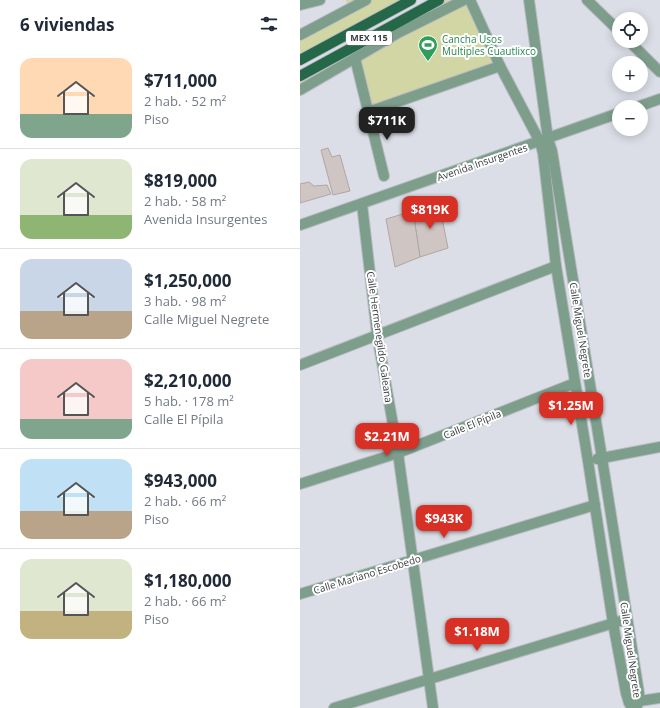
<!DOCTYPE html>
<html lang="es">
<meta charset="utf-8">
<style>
:root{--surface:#fff;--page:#f2f2f3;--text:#1f2937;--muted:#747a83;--line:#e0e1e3;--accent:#d93025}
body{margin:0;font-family:"Open Sans",sans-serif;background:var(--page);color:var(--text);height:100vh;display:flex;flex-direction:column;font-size:15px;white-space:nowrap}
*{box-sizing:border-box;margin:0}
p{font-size:13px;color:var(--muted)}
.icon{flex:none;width:22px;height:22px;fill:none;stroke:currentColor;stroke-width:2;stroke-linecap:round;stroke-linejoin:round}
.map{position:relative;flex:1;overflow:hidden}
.side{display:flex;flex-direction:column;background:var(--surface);width:300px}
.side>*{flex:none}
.tools{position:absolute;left:312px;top:12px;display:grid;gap:8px}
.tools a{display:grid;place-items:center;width:36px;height:36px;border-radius:50%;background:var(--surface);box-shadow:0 2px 10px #0003;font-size:20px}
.price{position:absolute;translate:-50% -34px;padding:0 9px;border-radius:8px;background:var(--accent);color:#fff;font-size:13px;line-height:26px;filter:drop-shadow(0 1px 2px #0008)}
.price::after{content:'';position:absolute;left:50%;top:24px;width:12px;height:9px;margin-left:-6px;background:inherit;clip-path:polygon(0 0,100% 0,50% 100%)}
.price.active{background:#222;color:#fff}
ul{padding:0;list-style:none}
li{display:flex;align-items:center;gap:12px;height:100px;padding:0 20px}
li+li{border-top:1px solid var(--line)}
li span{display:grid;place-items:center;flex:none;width:112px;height:80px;border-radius:12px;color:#555}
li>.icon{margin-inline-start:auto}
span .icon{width:48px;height:48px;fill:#fffc;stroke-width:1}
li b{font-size:17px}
h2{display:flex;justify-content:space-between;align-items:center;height:48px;padding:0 20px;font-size:17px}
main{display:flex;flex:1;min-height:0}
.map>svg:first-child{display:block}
.green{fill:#d1d6a4}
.building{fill:#cfc5c3;stroke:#b0a6a4}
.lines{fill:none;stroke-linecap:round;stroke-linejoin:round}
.minor-casing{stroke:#b9bbc2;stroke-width:12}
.major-casing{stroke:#b9bbc2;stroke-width:12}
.minor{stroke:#7e9e8c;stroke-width:10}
.major{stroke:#246849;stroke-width:10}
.labels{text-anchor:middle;stroke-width:4;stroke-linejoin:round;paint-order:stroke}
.shield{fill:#fff;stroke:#767779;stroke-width:1}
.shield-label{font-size:9px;font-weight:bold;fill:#3b3d40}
.leisure-label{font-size:10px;fill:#27864d;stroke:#fff;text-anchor:start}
.street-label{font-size:10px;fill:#3b3d40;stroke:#fff}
</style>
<main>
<section class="side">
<h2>6 viviendas<svg class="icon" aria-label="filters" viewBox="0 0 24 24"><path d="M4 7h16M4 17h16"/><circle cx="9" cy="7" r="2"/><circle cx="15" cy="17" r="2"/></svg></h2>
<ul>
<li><span style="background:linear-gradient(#ffd9b3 70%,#7fa58c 0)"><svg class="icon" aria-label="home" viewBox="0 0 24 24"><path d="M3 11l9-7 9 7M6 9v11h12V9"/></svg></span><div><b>$711,000</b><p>2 hab. · 52 m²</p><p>Piso</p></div></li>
<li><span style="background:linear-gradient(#dfe7d0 70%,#8fb573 0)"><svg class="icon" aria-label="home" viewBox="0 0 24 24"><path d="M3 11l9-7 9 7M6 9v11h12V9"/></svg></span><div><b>$819,000</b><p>2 hab. · 58 m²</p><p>Avenida Insurgentes</p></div></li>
<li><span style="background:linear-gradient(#c9d6e8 65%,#b9a48a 0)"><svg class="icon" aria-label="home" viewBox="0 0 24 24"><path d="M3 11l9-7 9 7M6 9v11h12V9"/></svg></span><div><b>$1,250,000</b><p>3 hab. · 98 m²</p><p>Calle Miguel Negrete</p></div></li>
<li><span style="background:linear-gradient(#f6c9c9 75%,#7fa58c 0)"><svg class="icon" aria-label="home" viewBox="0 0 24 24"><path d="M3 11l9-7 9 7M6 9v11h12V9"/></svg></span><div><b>$2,210,000</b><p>5 hab. · 178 m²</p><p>Calle El Pípila</p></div></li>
<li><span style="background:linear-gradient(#bfe0f5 65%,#b9a48a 0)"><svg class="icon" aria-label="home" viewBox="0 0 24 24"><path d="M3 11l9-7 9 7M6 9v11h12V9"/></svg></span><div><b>$943,000</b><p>2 hab. · 66 m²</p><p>Piso</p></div></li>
<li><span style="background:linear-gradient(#dfe7d0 65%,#c2b280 0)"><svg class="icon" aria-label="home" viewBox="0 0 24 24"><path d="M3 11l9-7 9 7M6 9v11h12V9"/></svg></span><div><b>$1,180,000</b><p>2 hab. · 66 m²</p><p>Piso</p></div></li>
</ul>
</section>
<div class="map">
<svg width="360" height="708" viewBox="0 0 360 708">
<rect width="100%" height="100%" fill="#dcdee7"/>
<!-- green -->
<g class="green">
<polygon points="46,0 111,0 0,60 0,35 48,9"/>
<polygon points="139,0 170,0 200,66 68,112 55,59 0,90 0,76"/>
</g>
<!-- building -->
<g class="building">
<polygon points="28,148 32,157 40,155 50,191 33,195 21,150"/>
<polygon points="9,182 14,186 27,185 31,194 0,203 0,184"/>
<polygon points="139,203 148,248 120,257 113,211"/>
<polygon points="113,211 120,257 95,267 86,219"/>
</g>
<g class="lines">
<defs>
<g id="minor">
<polyline points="170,0 200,66 240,142 243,153 256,266 288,461 313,623 326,693 329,703 332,708"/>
<polyline points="229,0 248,139 252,151 302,458 339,693 339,701 336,708"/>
<polyline points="287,0 319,31"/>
<polyline points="0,5 20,0"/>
<polyline points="0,35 66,0"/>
<polyline points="329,41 360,72"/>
<polyline points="55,58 84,176"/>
<polyline points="0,90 98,33 164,0"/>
<polyline points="337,107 360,99"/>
<polyline points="68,112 200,66"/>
<polyline points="62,204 77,334 98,453 133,708"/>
<polyline points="0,225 319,113"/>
<polyline points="0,365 256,266"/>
<polyline points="297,459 360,447"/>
<polyline points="0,484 98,453 275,383"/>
<polyline points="0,594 295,505"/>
<polyline points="333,702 360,698"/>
<polyline points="34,708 327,619"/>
</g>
<g id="major">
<polyline points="0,60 111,0"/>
<polyline points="0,76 139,0"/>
</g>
</defs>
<!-- minor casing -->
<use href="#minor" class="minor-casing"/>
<!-- major casing -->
<use href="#major" class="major-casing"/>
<!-- minor -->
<use href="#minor" class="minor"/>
<!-- major -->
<use href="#major" class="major"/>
</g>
<!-- icons -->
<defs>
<symbol id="stadium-pin" viewBox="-11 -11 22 30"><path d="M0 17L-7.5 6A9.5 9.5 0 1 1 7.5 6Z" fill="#2e9e5b" stroke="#fff"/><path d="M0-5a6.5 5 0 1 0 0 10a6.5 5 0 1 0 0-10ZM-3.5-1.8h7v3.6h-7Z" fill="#fff"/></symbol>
</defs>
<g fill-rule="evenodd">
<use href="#stadium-pin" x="117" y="34" width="22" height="30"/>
</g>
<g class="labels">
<!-- shield labels -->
<rect class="shield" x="46" y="31" width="46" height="14" rx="3"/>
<g class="shield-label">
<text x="69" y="41">MEX 115</text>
</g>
<!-- leisure labels -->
<g class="leisure-label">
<text x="142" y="43">Cancha Usos<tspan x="142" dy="12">Multiples Cuautlixco</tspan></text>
</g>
<!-- street labels -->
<g class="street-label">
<text transform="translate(182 162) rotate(-19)" y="4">Avenida Insurgentes</text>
<text transform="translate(281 330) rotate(81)" y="4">Calle Miguel Negrete</text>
<text transform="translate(80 337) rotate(82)" y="4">Calle Hermenegildo Galeana</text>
<text transform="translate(172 424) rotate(-22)" y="4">Calle El Pípila</text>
<text transform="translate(67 574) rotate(-17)" y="4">Calle Mariano Escobedo</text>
<text transform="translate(331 650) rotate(82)" y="4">Calle Miguel Negrete</text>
</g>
</g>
</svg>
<div class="tools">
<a><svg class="icon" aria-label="locate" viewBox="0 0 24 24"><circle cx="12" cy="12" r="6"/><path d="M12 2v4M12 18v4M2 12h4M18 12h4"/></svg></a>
<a>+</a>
<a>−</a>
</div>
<b class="price active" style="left:87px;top:141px">$711K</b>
<b class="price" style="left:130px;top:230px">$819K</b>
<b class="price" style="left:271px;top:426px">$1.25M</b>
<b class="price" style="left:87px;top:457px">$2.21M</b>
<b class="price" style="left:144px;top:539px">$943K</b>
<b class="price" style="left:177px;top:652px">$1.18M</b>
</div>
</main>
